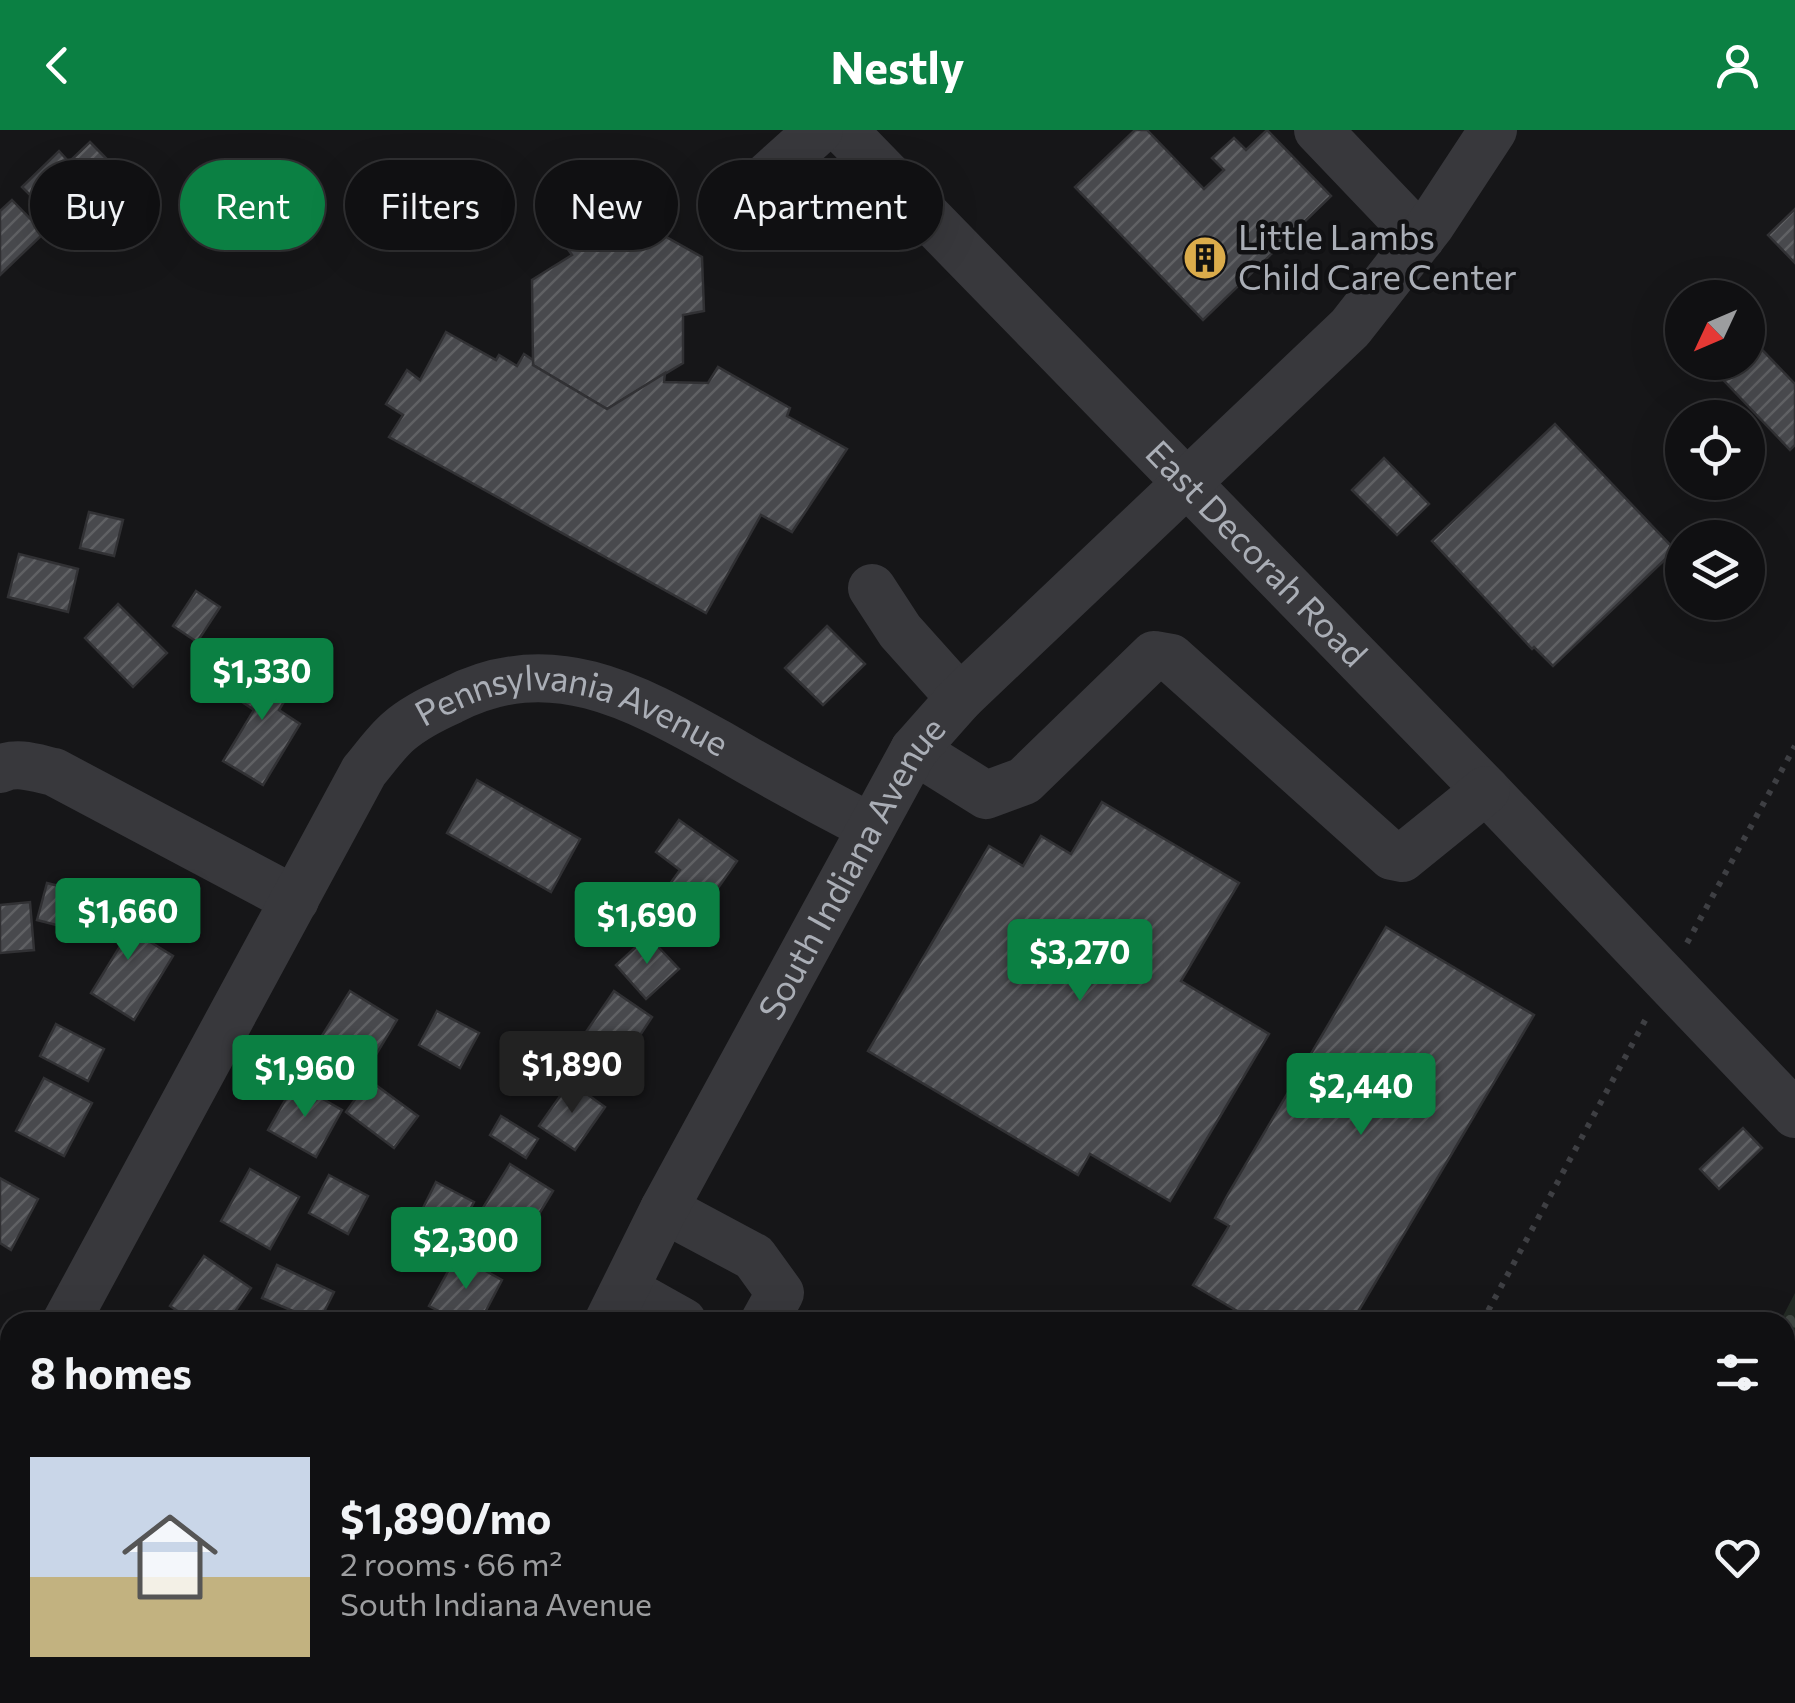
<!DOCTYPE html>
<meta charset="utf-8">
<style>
:root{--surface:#101012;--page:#1e1e20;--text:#f1f3f6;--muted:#9c9d9f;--line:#303032;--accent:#0b8043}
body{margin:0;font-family:Commissioner,sans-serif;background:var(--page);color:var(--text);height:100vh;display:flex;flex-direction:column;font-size:38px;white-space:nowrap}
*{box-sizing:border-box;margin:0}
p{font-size:32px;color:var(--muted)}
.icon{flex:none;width:55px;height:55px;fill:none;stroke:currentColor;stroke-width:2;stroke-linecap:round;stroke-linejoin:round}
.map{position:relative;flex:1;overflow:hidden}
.sheet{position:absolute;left:0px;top:1182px;width:1795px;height:392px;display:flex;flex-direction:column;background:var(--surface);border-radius:30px 30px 0 0;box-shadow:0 10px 40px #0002,0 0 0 2px var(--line)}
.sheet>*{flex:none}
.banner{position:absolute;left:30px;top:30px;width:1000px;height:90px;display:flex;gap:20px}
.needle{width:65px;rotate:226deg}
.tools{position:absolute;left:1665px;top:150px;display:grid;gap:20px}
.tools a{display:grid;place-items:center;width:100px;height:100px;border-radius:50%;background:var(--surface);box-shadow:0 10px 40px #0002,0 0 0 2px var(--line);font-size:50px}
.price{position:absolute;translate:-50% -85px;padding:0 22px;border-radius:10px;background:var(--accent);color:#fff;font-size:32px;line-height:65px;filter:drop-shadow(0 2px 5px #0008)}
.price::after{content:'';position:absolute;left:50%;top:60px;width:30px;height:22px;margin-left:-15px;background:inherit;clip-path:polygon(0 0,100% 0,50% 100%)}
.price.on{background:#222;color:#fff}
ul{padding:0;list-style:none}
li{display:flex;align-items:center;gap:30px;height:250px;padding:0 30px}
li+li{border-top:2px solid var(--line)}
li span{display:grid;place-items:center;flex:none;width:280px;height:200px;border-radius:0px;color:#555}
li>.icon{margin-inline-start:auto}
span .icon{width:120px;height:120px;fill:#fffc;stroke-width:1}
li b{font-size:42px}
h2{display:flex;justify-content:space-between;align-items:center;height:120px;padding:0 30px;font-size:42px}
.pill{padding:0 35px;border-radius:45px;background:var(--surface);box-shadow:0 10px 40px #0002,0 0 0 2px var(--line);font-size:35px;line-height:90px}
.pill.on{background:var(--accent);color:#fff}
header{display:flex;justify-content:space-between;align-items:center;height:130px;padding:0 30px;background:var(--accent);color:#fff;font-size:45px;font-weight:700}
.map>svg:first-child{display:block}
.cemetery{fill:url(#cemetery-stones)}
.building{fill:url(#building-hatch);stroke:#313134;stroke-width:2.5}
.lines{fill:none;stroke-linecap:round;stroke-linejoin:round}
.path{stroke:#3e3f43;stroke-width:6;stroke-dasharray:5 8;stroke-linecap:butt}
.minor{stroke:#38383c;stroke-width:48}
.labels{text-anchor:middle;stroke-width:9;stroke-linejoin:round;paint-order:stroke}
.poi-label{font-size:35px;fill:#aaaeb6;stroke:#111113;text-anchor:start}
.street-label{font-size:35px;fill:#aaaeb6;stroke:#111113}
</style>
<header><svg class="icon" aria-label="back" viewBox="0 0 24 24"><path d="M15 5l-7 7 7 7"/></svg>Nestly<svg class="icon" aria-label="person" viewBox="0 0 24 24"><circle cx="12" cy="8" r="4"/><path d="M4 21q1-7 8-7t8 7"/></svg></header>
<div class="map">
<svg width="1795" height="1573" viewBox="0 0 1795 1573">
<defs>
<pattern id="cemetery-stones" width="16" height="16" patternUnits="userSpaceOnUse" patternTransform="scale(2.5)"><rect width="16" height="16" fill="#232a24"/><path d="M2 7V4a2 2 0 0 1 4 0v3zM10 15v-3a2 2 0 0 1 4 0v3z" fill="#404642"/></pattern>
<pattern id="building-hatch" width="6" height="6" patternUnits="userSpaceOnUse" patternTransform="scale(2.5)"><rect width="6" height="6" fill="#48494d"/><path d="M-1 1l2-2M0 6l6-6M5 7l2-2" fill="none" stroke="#606164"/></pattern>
</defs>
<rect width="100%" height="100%" fill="#161618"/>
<!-- cemetery -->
<polygon class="cemetery" points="1795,1163 1795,1573 1588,1573 1592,1565 1785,1565 1785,1192 1780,1192"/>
<!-- building -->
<g class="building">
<polygon points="1135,0 1147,0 1204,59 1224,40 1212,28 1234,8 1246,20 1267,0 1331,66 1203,190 1075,57"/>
<polygon points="90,12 142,65 104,101 73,69 54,89 22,57 59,21 69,32"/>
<polygon points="12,70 44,103 0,145 0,81"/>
<polygon points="604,72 702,127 704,181 683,185 683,233 607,279 533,235 532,150 572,125 557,103"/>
<polygon points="1795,79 1795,133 1768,105"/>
<polygon points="446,202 496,230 499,225 517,236 524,224 533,230 533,235 607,279 665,243 664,252 708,253 718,237 790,278 787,286 847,319 792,402 761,385 706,483 389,307 403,285 386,274 407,240 420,250"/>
<polygon points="1748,205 1795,254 1795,315 1790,320 1709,235 1748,232"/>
<polygon points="1555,294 1675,420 1553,536 1534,517 1532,519 1432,411"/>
<polygon points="1384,328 1429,374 1397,405 1352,360"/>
<polygon points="89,382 123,390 114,426 80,418"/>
<polygon points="19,424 78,439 68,482 8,467"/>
<polygon points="196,461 220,477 197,512 173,496"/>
<polygon points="118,474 167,523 133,557 85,508"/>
<polygon points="827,496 865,534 823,575 785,538"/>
<polygon points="256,529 295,553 279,580 300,594 263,655 223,631 254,580 233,566"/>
<polygon points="477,650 580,709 551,762 447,703"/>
<polygon points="1102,672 1239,753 1181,851 1269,904 1170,1071 1090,1024 1078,1045 868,921 989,716 1023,736 1041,706 1071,724"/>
<polygon points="679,690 737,731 701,782 667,758 680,740 656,722"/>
<polygon points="47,753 78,761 68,798 37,790"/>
<polygon points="111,766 136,781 126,797 173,826 134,890 91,863 122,813 94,796"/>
<polygon points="30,772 34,820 0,823 0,775"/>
<polygon points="1386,797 1534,885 1352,1192 1256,1192 1193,1155 1229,1096 1215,1088 1228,1064"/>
<polygon points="648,806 679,839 646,869 616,835"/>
<polygon points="350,861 397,890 366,941 318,912"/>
<polygon points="614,861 652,887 623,931 584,905"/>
<polygon points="437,881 479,903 460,938 419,915"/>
<polygon points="56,894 104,919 88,951 40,926"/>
<polygon points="44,948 92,973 64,1026 16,1001"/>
<polygon points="369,950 418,986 394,1018 346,982"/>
<polygon points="570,952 605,977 575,1020 539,996"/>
<polygon points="295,953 342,980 316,1027 268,1000"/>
<polygon points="501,986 538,1009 526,1028 490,1005"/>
<polygon points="1743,998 1762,1018 1719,1059 1700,1039"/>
<polygon points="510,1034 553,1061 519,1117 476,1089"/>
<polygon points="250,1039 299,1067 270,1119 221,1091"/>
<polygon points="329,1045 368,1066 348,1104 309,1083"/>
<polygon points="0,1048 38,1069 11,1120 0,1113"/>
<polygon points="436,1052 474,1072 455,1108 418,1088"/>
<polygon points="457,1125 502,1150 480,1192 460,1192 429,1176"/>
<polygon points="204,1126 251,1158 228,1192 194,1192 170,1176"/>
<polygon points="277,1135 334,1162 319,1192 262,1168"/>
<polygon points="10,1491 10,1533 0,1528 0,1512"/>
<polygon points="37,1565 81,1565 76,1573 42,1573 35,1569"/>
<polygon points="183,1565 215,1565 222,1569 220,1573 179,1573"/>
<polygon points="683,1565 787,1565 783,1573 697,1573"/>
<polygon points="1046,1565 1139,1565 1134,1573 1041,1573"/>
</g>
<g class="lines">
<!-- path -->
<g class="path">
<polyline points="1687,813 1795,616"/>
<polyline points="1482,1192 1648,885"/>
<polyline points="1278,1573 1282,1565"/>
</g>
<!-- minor -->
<g class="minor">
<path id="s1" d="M843,0L1486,660L1795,984"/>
<polyline points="1318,0 1421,108"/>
<polyline points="738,73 819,0"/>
<polyline points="872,458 900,501 960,568"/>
<polyline points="914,620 986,665 1024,651 1154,525 1171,528 1392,726 1402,728 1486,660"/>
<path d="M0,639C17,631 36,638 54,642L295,770"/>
<polyline points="664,1079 754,1127 780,1163 764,1192"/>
<polyline points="626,1160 683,1192"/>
<path id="s2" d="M66,1192L364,641C375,628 386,612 399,601C414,588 434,578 452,570C551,519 635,567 723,616C771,644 820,671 870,697"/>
<path id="s3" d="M608,1192L664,1079L914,620L960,568L1350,198L1430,96L1493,0"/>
<polyline points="0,1313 10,1295"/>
<polyline points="445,1565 458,1573"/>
<polyline points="599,1565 614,1573"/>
<polyline points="397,1573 401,1565"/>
</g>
</g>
<!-- icons -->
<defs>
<symbol id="building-disc" viewBox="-11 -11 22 22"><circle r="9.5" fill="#dbac4b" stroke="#111113"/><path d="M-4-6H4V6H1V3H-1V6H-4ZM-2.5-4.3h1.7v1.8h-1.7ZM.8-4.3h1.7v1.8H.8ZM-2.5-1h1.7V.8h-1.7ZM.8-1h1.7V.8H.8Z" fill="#111"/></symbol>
</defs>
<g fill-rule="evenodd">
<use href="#building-disc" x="1180" y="103" width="50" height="50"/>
</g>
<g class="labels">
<!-- poi labels -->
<g class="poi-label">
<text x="1238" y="120">Little Lambs<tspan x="1238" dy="40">Child Care Center</tspan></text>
</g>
<!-- street labels -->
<g class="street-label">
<text dy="12" stroke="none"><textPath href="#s1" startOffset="592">East Decorah Road</textPath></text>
<text dy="12" stroke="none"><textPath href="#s2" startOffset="868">Pennsylvania Avenue</textPath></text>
<text dy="12" stroke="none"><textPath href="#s3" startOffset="515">South Indiana Avenue</textPath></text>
</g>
</g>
</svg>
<div class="tools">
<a><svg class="needle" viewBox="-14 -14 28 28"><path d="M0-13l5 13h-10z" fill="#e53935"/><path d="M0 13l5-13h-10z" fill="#9c9d9f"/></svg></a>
<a><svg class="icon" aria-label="locate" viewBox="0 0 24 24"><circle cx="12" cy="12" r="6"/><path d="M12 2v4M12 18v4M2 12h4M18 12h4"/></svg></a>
<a><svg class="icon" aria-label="layers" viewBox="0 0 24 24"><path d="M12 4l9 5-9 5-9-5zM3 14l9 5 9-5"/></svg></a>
</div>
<b class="price" style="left:262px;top:593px">$1,330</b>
<b class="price" style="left:128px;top:833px">$1,660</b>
<b class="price" style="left:647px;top:837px">$1,690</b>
<b class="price" style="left:1080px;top:874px">$3,270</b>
<b class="price on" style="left:572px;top:986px">$1,890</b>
<b class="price" style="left:305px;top:990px">$1,960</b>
<b class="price" style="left:1361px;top:1008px">$2,440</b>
<b class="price" style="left:466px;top:1162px">$2,300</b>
<div class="banner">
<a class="pill">Buy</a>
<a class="pill on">Rent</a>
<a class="pill">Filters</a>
<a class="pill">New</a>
<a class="pill">Apartment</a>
</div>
<section class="sheet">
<h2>8 homes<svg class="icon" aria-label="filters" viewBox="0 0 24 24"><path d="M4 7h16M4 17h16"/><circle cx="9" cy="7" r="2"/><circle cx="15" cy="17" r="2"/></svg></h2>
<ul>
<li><span style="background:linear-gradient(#c9d6e8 60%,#c2b280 0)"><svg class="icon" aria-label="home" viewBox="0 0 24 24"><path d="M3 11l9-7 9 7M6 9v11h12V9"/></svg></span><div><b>$1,890/mo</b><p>2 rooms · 66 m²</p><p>South Indiana Avenue</p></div><svg class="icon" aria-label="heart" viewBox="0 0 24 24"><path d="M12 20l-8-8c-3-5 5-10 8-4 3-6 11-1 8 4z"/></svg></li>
</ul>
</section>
</div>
